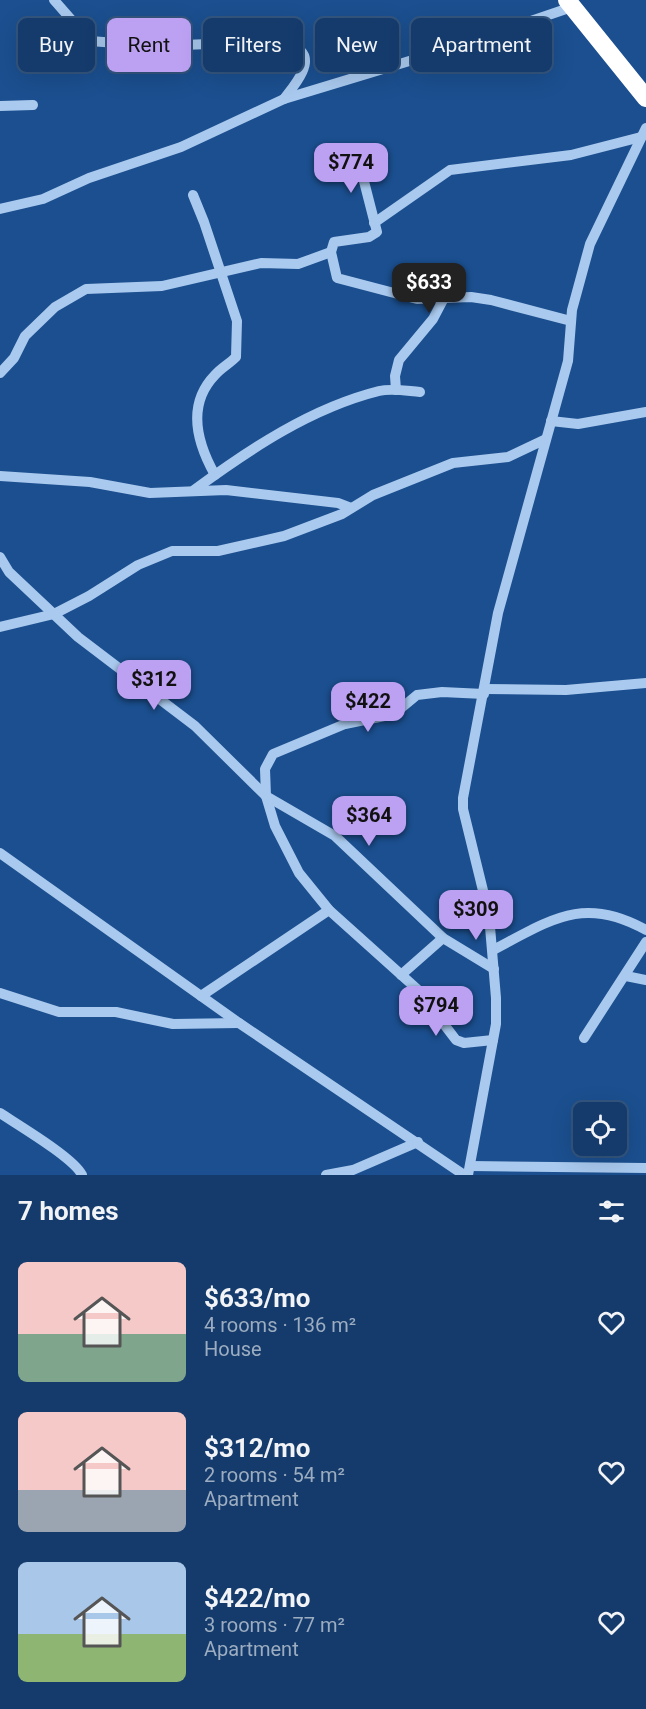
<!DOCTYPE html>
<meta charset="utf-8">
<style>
:root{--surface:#143b6b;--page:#1d4271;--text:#f1f3f6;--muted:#9dadc1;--line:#33557e;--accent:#bca0f2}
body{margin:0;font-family:Roboto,sans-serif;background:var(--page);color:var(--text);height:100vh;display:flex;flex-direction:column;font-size:22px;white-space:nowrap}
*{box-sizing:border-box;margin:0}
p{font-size:20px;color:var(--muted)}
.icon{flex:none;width:33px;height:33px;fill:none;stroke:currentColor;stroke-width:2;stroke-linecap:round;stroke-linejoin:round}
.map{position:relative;height:1175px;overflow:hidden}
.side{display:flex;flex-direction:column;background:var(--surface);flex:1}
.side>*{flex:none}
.guide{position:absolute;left:18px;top:18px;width:610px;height:54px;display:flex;gap:12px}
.buttons{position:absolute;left:573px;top:1102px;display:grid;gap:12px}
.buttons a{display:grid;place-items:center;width:54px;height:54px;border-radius:9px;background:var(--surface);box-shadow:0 6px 24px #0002,0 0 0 2px var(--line);font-size:30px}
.price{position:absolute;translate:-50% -51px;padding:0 14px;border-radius:12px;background:var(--accent);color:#111;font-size:20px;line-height:39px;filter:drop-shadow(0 2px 3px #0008)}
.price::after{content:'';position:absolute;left:50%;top:36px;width:18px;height:14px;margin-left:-9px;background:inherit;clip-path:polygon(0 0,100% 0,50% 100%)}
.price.active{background:#222;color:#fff}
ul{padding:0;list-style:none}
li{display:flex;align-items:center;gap:18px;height:150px;padding:0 18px}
li span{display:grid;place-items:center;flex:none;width:168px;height:120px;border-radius:9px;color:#555}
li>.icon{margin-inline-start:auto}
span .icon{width:72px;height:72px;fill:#fffc;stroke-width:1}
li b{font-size:26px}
h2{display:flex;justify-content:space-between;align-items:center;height:72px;padding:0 18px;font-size:26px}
.chip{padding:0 21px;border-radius:9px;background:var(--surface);box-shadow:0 6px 24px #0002,0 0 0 2px var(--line);font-size:21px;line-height:54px}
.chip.active{background:var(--accent);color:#111}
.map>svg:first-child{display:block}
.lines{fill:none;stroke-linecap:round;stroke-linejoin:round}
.minor{stroke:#a9c9ee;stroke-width:10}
.highway{stroke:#fff;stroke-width:18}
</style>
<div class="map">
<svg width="646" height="1175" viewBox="0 0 646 1175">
<rect width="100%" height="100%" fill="#1b4f8f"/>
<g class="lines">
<!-- minor -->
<g class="minor">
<path d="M54,0L90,41L156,46L209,44L264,51H301C314,64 292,88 284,99"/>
<polyline points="0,106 33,105"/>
<polyline points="358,158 377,232 369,237 334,242 331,252 337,278 417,299 471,297 491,300 571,321"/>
<path d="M193,195L204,222L237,321L236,357C229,364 221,368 215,375C186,405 197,443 215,475"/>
<polyline points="0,209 43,199 89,178 181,147 284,99 439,52 572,7"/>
<polyline points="374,223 450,170 571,155 641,137"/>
<polyline points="0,373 14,358 25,336 55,307 86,289 162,286 261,263 298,264 331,252"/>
<polyline points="396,390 395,376 399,360 433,319 443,300"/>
<polyline points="551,421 578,424 646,412"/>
<polyline points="0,476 90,482 150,493 226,490 338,503 351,508"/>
<path d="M194,490C250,449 311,408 379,391C392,388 407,391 420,392"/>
<polyline points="0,557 9,572 78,637 195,726 266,796 335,836 443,938 494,969"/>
<polyline points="0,627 54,614 89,596 138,565 172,551 218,551 284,536 342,514 373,495 453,463 508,457 546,439"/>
<polyline points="485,689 566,690 646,683"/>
<polyline points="484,694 442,692 417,695 394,714 345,724 273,754 265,769 266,796 275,826 299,873 329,910 417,989 456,1040 464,1043 493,1040"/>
<polyline points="0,853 239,1023 464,1175"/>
<path d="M493,950C551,920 583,895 646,930"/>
<polyline points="401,975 443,938"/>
<polyline points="626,976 646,980"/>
<polyline points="0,993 59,1012 116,1012 173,1024 239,1023"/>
<polyline points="201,996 329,910"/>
<polyline points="584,1038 646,942"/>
<path d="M0,1113C18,1125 74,1158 82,1175"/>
<polyline points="470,1166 646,1168"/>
<polyline points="326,1175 353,1170 418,1142"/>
<polyline points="468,1175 496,1024 496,998 489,915 463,809 463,798 498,613 568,361 572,310 590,244 646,128"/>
</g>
<!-- highway -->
<polyline class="highway" points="567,0 646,98"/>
</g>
</svg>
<div class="buttons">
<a><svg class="icon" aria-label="locate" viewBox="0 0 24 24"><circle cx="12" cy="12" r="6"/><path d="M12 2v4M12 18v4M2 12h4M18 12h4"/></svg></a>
</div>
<b class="price" style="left:351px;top:194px">$774</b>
<b class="price active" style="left:429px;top:314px">$633</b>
<b class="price" style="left:154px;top:711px">$312</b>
<b class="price" style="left:368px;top:733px">$422</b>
<b class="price" style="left:369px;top:847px">$364</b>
<b class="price" style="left:476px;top:941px">$309</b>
<b class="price" style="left:436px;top:1037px">$794</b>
<div class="guide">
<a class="chip">Buy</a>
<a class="chip active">Rent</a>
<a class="chip">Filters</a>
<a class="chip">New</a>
<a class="chip">Apartment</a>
</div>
</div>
<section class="side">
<h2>7 homes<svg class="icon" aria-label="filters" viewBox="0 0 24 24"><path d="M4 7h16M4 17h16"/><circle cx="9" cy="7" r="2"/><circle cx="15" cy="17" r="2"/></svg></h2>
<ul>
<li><span style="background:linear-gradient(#f6c9c9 60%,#7fa58c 0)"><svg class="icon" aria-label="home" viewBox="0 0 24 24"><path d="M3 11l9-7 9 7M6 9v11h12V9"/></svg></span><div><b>$633/mo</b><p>4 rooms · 136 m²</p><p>House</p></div><svg class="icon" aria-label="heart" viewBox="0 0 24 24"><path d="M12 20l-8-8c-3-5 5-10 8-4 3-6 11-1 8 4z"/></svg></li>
<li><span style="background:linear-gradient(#f6c9c9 65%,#9aa5b1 0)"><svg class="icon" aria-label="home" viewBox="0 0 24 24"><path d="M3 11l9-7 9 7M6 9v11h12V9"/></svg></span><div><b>$312/mo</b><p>2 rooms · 54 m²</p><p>Apartment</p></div><svg class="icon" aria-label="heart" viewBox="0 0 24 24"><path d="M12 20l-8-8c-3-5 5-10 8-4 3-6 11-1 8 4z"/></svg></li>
<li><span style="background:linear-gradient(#a9c7e8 60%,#8fb573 0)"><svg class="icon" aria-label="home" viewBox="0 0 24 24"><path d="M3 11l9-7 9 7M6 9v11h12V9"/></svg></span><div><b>$422/mo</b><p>3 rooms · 77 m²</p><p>Apartment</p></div><svg class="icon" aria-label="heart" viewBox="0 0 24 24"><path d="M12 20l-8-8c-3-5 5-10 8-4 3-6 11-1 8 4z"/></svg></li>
</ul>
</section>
